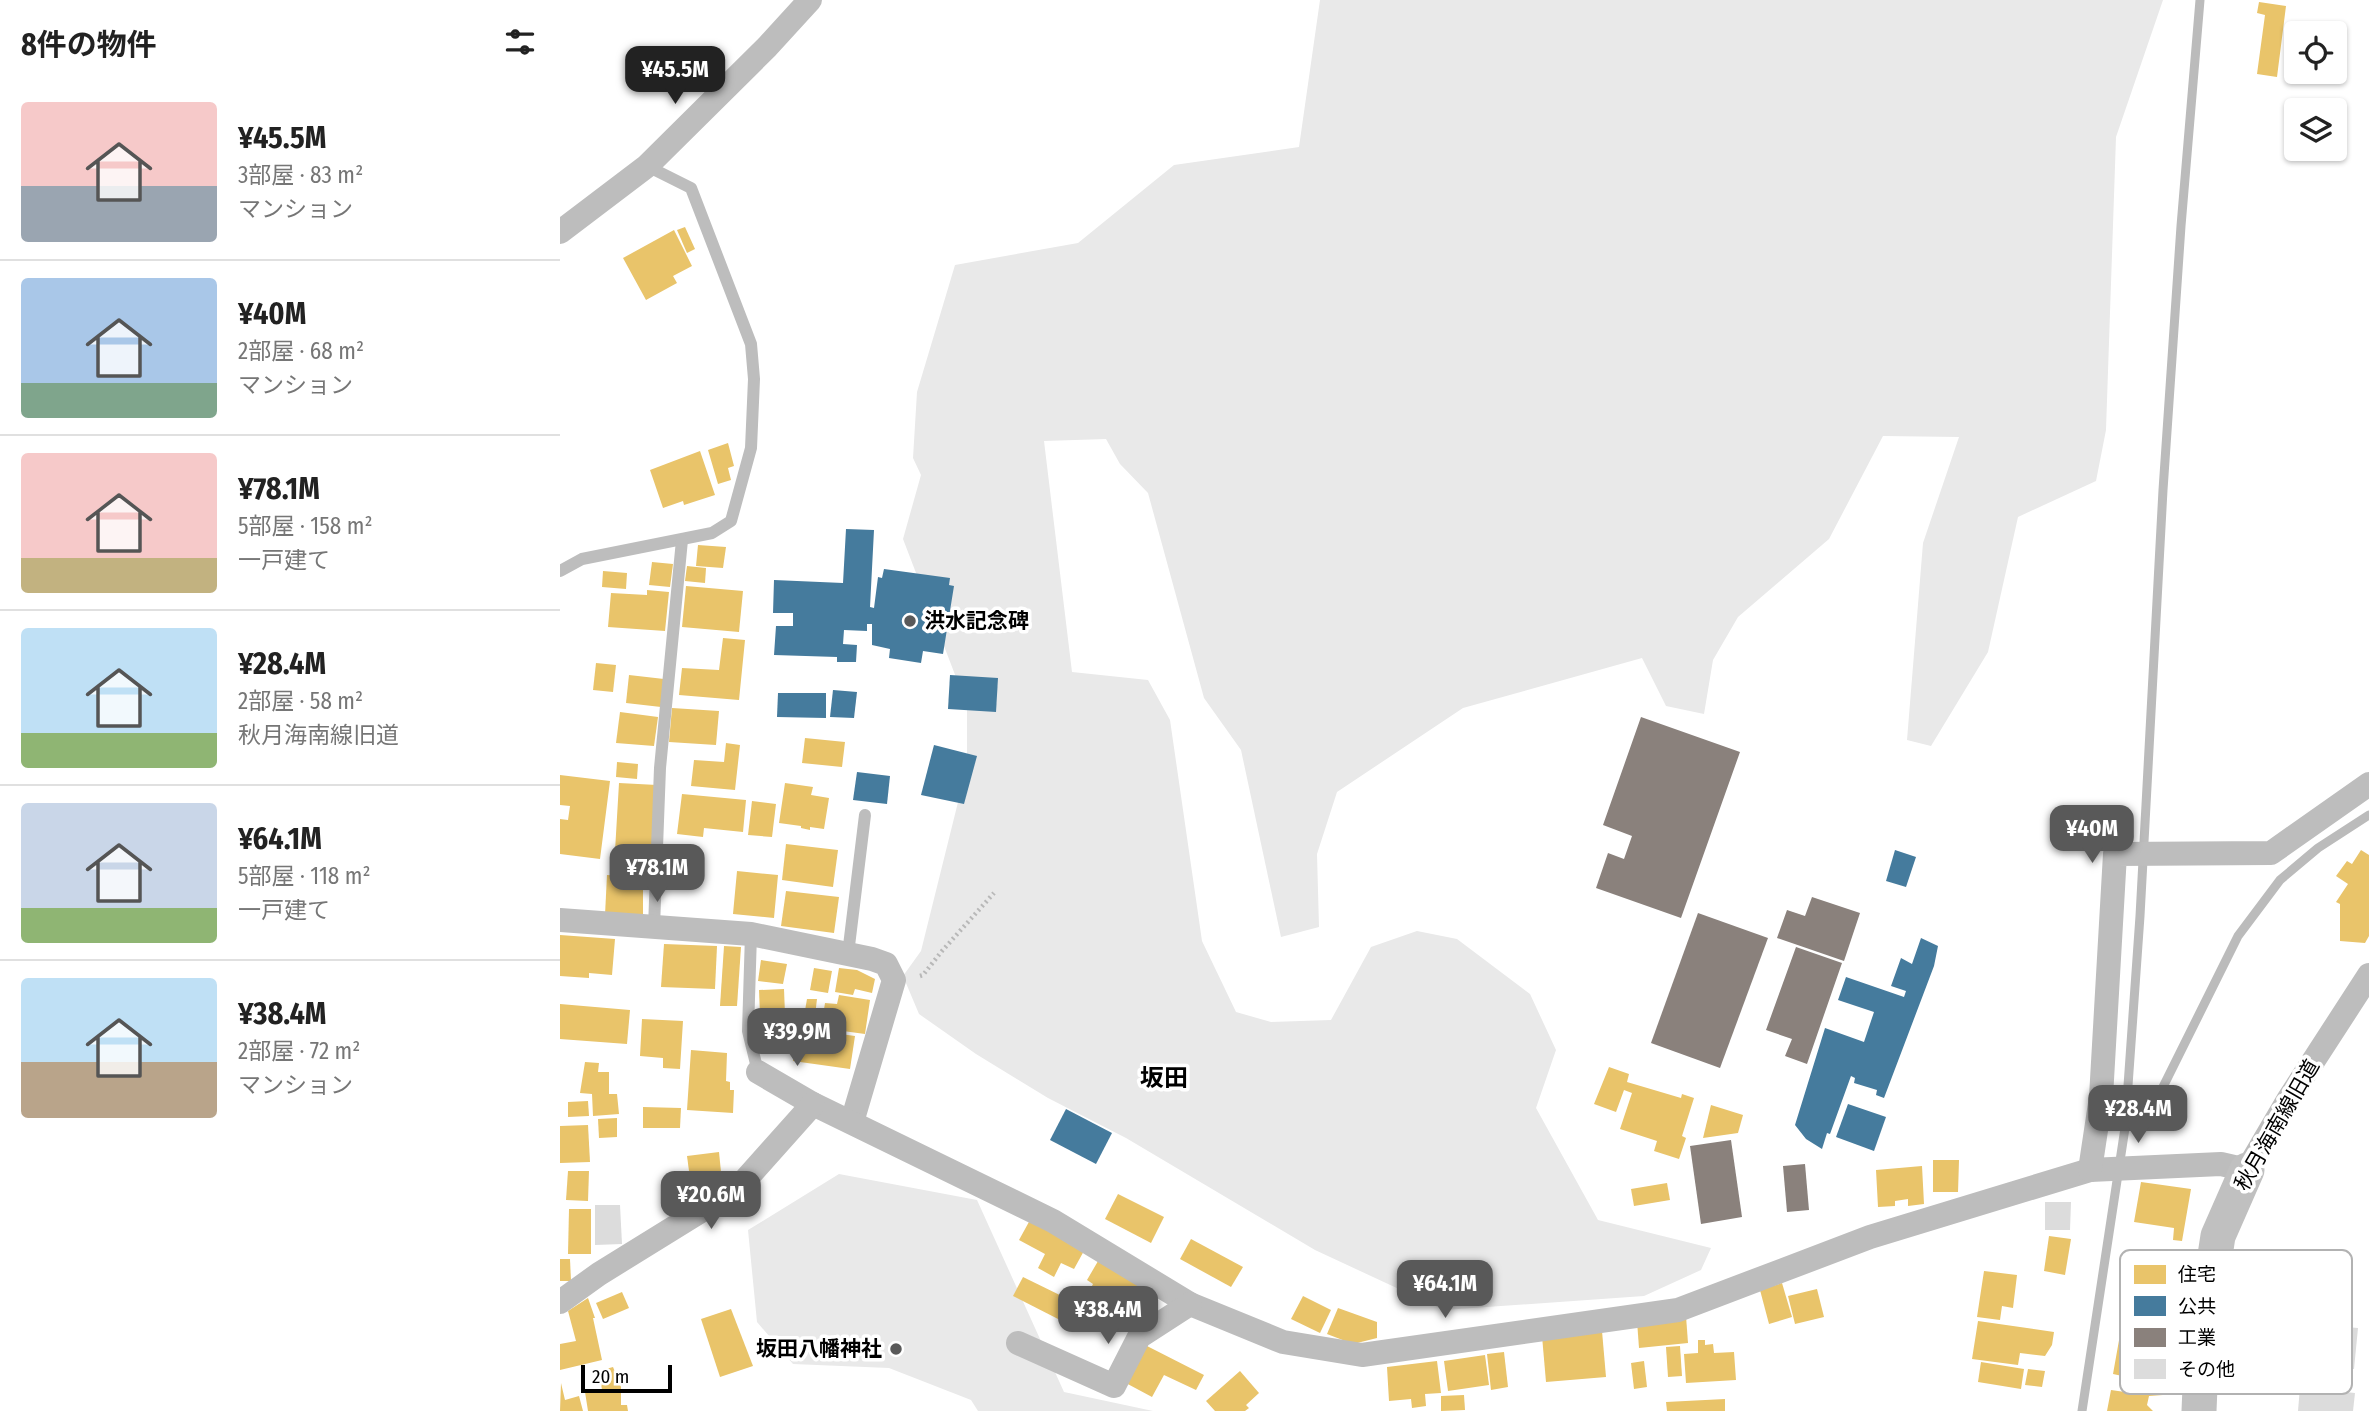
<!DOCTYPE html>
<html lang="ja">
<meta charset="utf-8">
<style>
:root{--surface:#fff;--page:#f6f6f6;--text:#222;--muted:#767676;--line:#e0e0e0;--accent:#595959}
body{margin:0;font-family:"Fira Sans Condensed","Noto Sans JP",sans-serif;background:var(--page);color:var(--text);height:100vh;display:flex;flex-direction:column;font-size:26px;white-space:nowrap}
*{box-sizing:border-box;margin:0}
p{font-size:23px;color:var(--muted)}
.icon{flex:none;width:38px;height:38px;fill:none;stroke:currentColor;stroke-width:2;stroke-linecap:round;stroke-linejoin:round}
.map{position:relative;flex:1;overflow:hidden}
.drawer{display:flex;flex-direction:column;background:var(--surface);width:560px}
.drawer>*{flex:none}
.controls{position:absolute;left:1724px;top:21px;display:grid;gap:14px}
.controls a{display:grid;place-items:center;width:63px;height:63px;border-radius:7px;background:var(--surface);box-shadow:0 2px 5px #0004;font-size:35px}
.scale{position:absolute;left:21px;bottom:18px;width:91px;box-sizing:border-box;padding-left:7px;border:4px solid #000;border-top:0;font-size:19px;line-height:24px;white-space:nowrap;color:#000;-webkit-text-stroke:5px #fff;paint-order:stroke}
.price{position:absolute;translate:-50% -60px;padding:0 16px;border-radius:14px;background:var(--accent);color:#fff;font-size:23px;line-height:46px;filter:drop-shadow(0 2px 4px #0008)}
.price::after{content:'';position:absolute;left:50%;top:42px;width:21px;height:16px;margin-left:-10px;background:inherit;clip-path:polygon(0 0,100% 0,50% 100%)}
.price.current{background:#222;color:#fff}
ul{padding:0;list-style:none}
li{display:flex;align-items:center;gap:21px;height:175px;padding:0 21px}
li+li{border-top:2px solid var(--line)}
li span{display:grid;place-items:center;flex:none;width:196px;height:140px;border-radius:7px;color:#555}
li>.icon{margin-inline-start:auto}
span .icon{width:84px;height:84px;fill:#fffc;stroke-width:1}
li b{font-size:30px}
h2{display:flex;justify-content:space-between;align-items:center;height:84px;padding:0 21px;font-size:30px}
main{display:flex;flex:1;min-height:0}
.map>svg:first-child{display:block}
.green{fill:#e9e9e9}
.homes{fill:#e9c46a;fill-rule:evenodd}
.public{fill:#457b9d}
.industry{fill:#8a817c}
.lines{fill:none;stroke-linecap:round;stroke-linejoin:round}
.stream{stroke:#bbb;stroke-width:9}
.building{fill:#dcdcdc}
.path{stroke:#b8b8b8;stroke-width:4.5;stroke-dasharray:2 3.5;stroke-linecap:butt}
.lane{stroke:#bdbdbd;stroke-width:12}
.street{stroke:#bdbdbd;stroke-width:24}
.secondary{stroke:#c0c0c0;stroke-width:35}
.poi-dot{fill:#595959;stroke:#fff;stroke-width:2.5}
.labels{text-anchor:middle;stroke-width:7;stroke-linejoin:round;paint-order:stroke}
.poi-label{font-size:21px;font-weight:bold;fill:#000;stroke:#fff;text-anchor:start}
.street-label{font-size:21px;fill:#000;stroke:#fff}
.quarter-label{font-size:24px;font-weight:bold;fill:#000;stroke:#fff}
.key{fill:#fff;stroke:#b2b2b2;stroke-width:2}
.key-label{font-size:19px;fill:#000}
</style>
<main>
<section class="drawer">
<h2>8件の物件<svg class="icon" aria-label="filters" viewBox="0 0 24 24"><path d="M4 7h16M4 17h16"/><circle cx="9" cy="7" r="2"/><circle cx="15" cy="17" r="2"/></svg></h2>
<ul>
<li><span style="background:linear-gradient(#f6c9c9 60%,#9aa5b1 0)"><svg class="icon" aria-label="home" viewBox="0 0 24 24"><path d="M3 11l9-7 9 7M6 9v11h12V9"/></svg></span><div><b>¥45.5M</b><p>3部屋 · 83 m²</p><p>マンション</p></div></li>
<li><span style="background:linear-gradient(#a9c7e8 75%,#7fa58c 0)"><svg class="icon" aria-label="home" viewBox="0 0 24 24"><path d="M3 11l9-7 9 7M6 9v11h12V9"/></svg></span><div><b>¥40M</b><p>2部屋 · 68 m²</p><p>マンション</p></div></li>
<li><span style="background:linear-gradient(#f6c9c9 75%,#c2b280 0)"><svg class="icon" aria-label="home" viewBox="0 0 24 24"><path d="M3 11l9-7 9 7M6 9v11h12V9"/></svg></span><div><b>¥78.1M</b><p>5部屋 · 158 m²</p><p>一戸建て</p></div></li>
<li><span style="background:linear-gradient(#bfe0f5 75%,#8fb573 0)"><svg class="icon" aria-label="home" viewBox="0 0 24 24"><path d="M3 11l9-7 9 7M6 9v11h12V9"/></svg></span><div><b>¥28.4M</b><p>2部屋 · 58 m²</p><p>秋月海南線旧道</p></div></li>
<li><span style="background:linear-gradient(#c9d6e8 75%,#8fb573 0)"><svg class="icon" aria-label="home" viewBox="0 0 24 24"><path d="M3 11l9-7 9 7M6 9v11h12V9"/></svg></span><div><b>¥64.1M</b><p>5部屋 · 118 m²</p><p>一戸建て</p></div></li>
<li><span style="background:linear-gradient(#bfe0f5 60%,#b9a48a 0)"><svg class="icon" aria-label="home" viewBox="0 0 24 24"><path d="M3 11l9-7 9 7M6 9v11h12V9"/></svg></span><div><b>¥38.4M</b><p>2部屋 · 72 m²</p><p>マンション</p></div></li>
</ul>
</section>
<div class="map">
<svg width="1809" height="1411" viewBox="0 0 1809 1411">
<rect width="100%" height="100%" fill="#fff"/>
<!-- green -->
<g class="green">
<polygon points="760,0 1603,0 1556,137 1546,430 1536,481 1458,517 1428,652 1371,746 1347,740 1363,543 1399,437 1323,436 1269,539 1178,617 1153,660 1144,714 1106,706 1082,658 903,708 777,792 757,854 759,927 721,937 681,750 644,698 588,493 560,464 546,439 484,441 512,672 588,680 610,720 642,941 676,1012 711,1022 771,1020 811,947 857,931 897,939 970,994 996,1050 976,1108 1038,1220 1151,1248 1141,1270 1084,1296 884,1310 755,1250 566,1138 488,1098 416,1054 359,1014 343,976 361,951 407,766 407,706 343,539 361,475 353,458 357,392 395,265 518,243 614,165 739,147"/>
<polygon points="279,1174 417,1200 504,1392 593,1411 418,1411 411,1400 329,1368 233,1364 197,1322 188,1230"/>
</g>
<!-- homes -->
<g class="homes">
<polygon points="1699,2 1726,6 1717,77 1697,74 1705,15 1697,13"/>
<polygon points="125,227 135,249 127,253 117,230"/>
<polygon points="114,230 132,266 113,276 117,283 86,300 63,258"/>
<polygon points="168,443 174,466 168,468 171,480 158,484 148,450"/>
<polygon points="140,451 155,495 124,505 123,501 103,508 90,470"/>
<polygon points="138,545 166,547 163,568 136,566"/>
<polygon points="92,562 113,564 110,587 89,585"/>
<polygon points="127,566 146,568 145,583 125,581"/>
<polygon points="43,571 67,573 66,589 42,587"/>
<polygon points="126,586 183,591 179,632 122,627"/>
<polygon points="87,590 109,592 105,631 48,627 51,593 87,595"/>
<polygon points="163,638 185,640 179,700 119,695 122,668 159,670"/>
<polygon points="36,663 56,665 53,692 33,690"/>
<polygon points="69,675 104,679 101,707 66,703"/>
<polygon points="112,708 159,711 156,745 109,742"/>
<polygon points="60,712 98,717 94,746 56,743"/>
<polygon points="245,738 285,742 282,767 242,763"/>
<polygon points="166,743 180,745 175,790 131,786 134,760 164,762"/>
<polygon points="57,762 78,764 77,779 56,777"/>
<polygon points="0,775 50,781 40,859 0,854 0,819 8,820 10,806 0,805"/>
<polygon points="59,783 97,785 92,867 82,867 83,852 55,851"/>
<polygon points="225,783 253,787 251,795 269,798 264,829 250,827 250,830 241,828 241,826 219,823"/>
<polygon points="122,794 186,800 183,832 144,828 143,837 117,834"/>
<polygon points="192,801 216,804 212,837 188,835"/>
<polygon points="226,844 278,850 273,887 222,880"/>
<polygon points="1801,850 1809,855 1809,936 1805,943 1780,941 1780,904 1776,902 1788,884 1776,876 1787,861 1792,864"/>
<polygon points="177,871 218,875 214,918 173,914"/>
<polygon points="47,875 83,877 83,916 45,915"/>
<polygon points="226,891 279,897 274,933 221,926"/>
<polygon points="0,935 55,939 52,975 29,973 29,978 0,976"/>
<polygon points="104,944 157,946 155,989 101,987"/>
<polygon points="164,946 181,947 177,1006 160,1006"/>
<polygon points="201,960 227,964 223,984 198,981"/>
<polygon points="254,968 272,971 268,993 250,990"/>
<polygon points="279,968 297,970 315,979 312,993 295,989 293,995 275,992"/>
<polygon points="224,989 226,1039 201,1040 199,990"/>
<polygon points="279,995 310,1000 305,1034 261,1028 265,1003 277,1004"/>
<polygon points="247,999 257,999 254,1024 243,1022"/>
<polygon points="0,1004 70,1010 67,1044 0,1039"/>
<polygon points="82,1019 123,1021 120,1069 103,1068 103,1058 80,1056"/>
<polygon points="237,1028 295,1036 290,1069 233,1061"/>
<polygon points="131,1050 167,1053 166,1081 170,1082 170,1090 174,1090 173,1113 127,1110"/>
<polygon points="25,1062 39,1063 38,1072 49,1072 49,1094 57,1094 59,1114 33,1116 32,1094 20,1093"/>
<polygon points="1049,1067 1069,1074 1067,1082 1121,1098 1122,1094 1134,1098 1122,1136 1126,1138 1119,1159 1094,1151 1097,1141 1060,1129 1072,1093 1064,1090 1056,1112 1034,1104"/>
<polygon points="28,1101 29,1116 8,1117 8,1102"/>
<polygon points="1151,1105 1183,1115 1178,1133 1143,1138"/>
<polygon points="83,1107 121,1108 120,1128 83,1128"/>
<polygon points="57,1118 57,1137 39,1138 38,1119"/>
<polygon points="28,1125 30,1162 0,1163 0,1126"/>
<polygon points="159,1152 162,1182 131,1186 127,1156"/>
<polygon points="1373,1160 1399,1160 1398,1192 1373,1192"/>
<polygon points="1362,1166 1364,1204 1348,1206 1348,1199 1335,1201 1335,1206 1318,1207 1316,1170"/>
<polygon points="8,1171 29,1171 28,1201 6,1200"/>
<polygon points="1581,1182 1631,1189 1622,1241 1613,1240 1614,1228 1574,1222"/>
<polygon points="1107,1183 1110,1200 1074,1206 1071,1189"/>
<polygon points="558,1194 604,1217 591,1243 545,1219"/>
<polygon points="9,1209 31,1209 31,1254 8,1254"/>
<polygon points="470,1220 525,1249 514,1269 501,1263 494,1277 478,1268 485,1254 459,1240"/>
<polygon points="1489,1236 1511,1239 1505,1275 1484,1271"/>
<polygon points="631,1239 683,1267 671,1287 620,1259"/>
<polygon points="541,1256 599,1287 588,1307 556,1292 546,1313 524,1302 533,1284 527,1280"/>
<polygon points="0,1259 10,1259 11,1281 0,1281"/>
<polygon points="1424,1271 1457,1275 1453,1308 1442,1306 1440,1320 1417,1317"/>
<polygon points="463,1277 512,1301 502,1321 453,1296"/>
<polygon points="1222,1283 1232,1317 1209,1324 1200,1290"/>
<polygon points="1257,1289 1264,1317 1235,1324 1228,1296"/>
<polygon points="62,1292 69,1308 43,1319 36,1303"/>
<polygon points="743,1296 771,1310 760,1333 731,1319"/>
<polygon points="28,1298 35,1318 33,1318 42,1360 0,1370 0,1344 16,1341 8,1311"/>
<path d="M1578,1301L1585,1311L1589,1307L1595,1305L1597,1309L1603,1305L1615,1322L1608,1327L1615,1337V1341L1612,1343L1614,1346L1603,1355L1598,1381L1606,1383L1603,1395L1589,1396L1587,1405L1593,1411H1547L1551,1390L1565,1392L1567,1377L1553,1374L1561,1329L1568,1323L1561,1313ZM1581,1317L1593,1334L1585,1339L1573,1322Z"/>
<polygon points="778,1308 817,1322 817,1338 793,1344 767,1334"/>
<polygon points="171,1309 193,1366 160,1377 141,1319"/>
<polygon points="1126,1316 1128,1343 1079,1348 1077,1321"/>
<polygon points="1418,1321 1494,1332 1492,1345 1485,1356 1460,1353 1458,1365 1412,1359"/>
<polygon points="1042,1331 1046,1377 986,1382 982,1336"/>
<polygon points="1138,1340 1145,1340 1145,1345 1153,1344 1154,1353 1174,1352 1176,1380 1126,1383 1124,1354 1138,1353"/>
<polygon points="587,1346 644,1375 636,1390 604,1375 592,1397 564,1382"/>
<polygon points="1120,1346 1122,1376 1108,1377 1106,1347"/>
<polygon points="944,1352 948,1387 931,1390 927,1354"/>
<polygon points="925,1355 929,1385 888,1391 884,1361"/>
<polygon points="877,1361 881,1393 865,1394 866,1406 852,1408 851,1399 829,1401 827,1367"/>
<polygon points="1084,1361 1087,1387 1074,1389 1071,1363"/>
<polygon points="1421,1362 1464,1369 1461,1389 1418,1382"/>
<polygon points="53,1367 61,1387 61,1405 67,1405 68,1411 28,1411 25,1392 42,1390 39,1371"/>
<polygon points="1468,1369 1485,1371 1482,1387 1465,1385"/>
<polygon points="680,1371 699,1393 686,1405 689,1408 685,1411 655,1411 646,1401"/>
<polygon points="1,1383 5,1400 19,1396 23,1411 0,1411"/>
<polygon points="904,1395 905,1410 881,1411 881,1396"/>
<polygon points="1165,1399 1165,1411 1107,1411 1106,1402"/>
</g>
<!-- public -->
<g class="public">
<polygon points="286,529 314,530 310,607 314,608 318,577 322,578 324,569 390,578 389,585 394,586 383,654 363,651 361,663 329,658 330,649 312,645 312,624 307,624 307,631 284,630 283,644 297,645 296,662 277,662 277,657 214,655 216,626 233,626 233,613 213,613 214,580 283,583"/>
<polygon points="390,675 438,678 436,712 388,709"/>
<polygon points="273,690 297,692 294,718 270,717"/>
<polygon points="218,693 266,693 266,718 217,717"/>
<polygon points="374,745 417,756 404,804 361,795"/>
<polygon points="297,772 330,776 327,804 293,800"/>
<polygon points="1335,850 1356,857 1346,887 1326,881"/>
<polygon points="1361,938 1378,946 1374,966 1324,1098 1316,1095 1317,1090 1294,1083 1295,1078 1291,1076 1270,1134 1267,1133 1262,1149 1246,1139 1235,1125 1265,1028 1304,1042 1314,1012 1278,1000 1286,977 1344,997 1346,991 1331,986 1341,958 1352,964"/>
<polygon points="1288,1104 1326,1117 1314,1151 1276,1137"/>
<polygon points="506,1109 552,1133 536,1164 490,1140"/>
</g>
<!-- industry -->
<g class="industry">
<polygon points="1081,717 1180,752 1121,918 1036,888 1048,853 1064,859 1072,836 1043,825"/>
<polygon points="1252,897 1300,913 1284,961 1217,938 1227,910 1245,916"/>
<polygon points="1138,913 1208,938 1160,1068 1091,1043"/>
<polygon points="1236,947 1282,963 1247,1064 1225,1056 1232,1039 1206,1030"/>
<polygon points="1171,1140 1182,1217 1141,1224 1130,1146"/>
<polygon points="1245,1164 1249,1210 1227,1212 1223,1166"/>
</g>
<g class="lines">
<!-- stream -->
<g class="stream">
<polyline points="1565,1128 1601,1091 1678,936 1720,880 1758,848 1809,815"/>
<polyline points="1522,1411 1565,1128 1580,916 1603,490 1621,226 1640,0"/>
</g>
</g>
<!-- building -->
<g class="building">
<polygon points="1485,1202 1511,1202 1510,1230 1485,1230"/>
<polygon points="35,1205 60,1205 62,1244 35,1245"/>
<polygon points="1774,1326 1798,1328 1794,1369 1770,1367"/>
<polygon points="1740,1387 1795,1393 1793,1411 1738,1411"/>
</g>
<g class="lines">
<!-- path -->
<polyline class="path" points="360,976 363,975 382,951 434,893"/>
<!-- lane -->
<g class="lane">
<polyline points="0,571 22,559 152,533 171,521 191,448 194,379 191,344 131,188 87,166"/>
<polyline points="94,927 100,768 122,540"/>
<polyline points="191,934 188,1031 198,1072"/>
<polyline points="288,954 305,815"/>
</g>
<!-- street -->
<g class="street">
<polyline points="0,232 87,166 207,47 250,0"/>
<polyline points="0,920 191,934 312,959 326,964 334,980 292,1122"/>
<polyline points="198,1072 253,1104 493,1221 630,1304 723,1342 802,1355 1118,1310 1310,1237 1530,1170 1661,1164 1687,1170 1728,1100 1809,975"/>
<polyline points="1530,1170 1541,1097 1555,854 1711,853 1809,784"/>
<polyline points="0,1302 39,1274 178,1188 253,1104"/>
<polyline points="458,1343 554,1386 579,1337 630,1304"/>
</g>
<!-- secondary -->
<polyline class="secondary" points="1639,1411 1642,1340 1658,1236 1687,1170"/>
</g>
<!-- markers -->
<g class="poi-dot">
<circle cx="350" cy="621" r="7"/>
<circle cx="336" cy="1349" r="7"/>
</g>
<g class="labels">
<!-- poi labels -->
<g class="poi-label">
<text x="364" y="628">洪水記念碑</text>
<text x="322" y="1356" text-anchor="end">坂田八幡神社</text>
</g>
<!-- street labels -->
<g class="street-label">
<text transform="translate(1717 1125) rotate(-60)" y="7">秋月海南線旧道</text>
</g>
<!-- quarter labels -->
<g class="quarter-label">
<text x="604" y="1086">坂田</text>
</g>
</g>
<!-- legend -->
<rect x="1560" y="1250" width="232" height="144" rx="10" class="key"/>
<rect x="1574" y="1265" width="32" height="19" fill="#e9c46a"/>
<rect x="1574" y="1296" width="32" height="20" fill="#457b9d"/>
<rect x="1574" y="1328" width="32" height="19" fill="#8a817c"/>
<rect x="1574" y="1359" width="32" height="20" fill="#dcdcdc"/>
<g class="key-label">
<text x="1618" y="1281">住宅</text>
<text x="1618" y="1313">公共</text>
<text x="1618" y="1344">工業</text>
<text x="1618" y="1376">その他</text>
</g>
</svg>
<div class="controls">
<a><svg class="icon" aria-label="locate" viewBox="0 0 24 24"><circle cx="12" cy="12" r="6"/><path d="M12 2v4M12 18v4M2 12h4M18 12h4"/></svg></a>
<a><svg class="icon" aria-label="layers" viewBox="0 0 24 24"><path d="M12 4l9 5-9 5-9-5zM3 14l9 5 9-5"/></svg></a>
</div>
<div class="scale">20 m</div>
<b class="price current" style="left:115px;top:106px">¥45.5M</b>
<b class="price" style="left:1532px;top:865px">¥40M</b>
<b class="price" style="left:97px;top:904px">¥78.1M</b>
<b class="price" style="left:237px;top:1068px">¥39.9M</b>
<b class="price" style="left:1578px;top:1145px">¥28.4M</b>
<b class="price" style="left:151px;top:1231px">¥20.6M</b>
<b class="price" style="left:885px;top:1320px">¥64.1M</b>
<b class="price" style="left:548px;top:1346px">¥38.4M</b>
</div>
</main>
